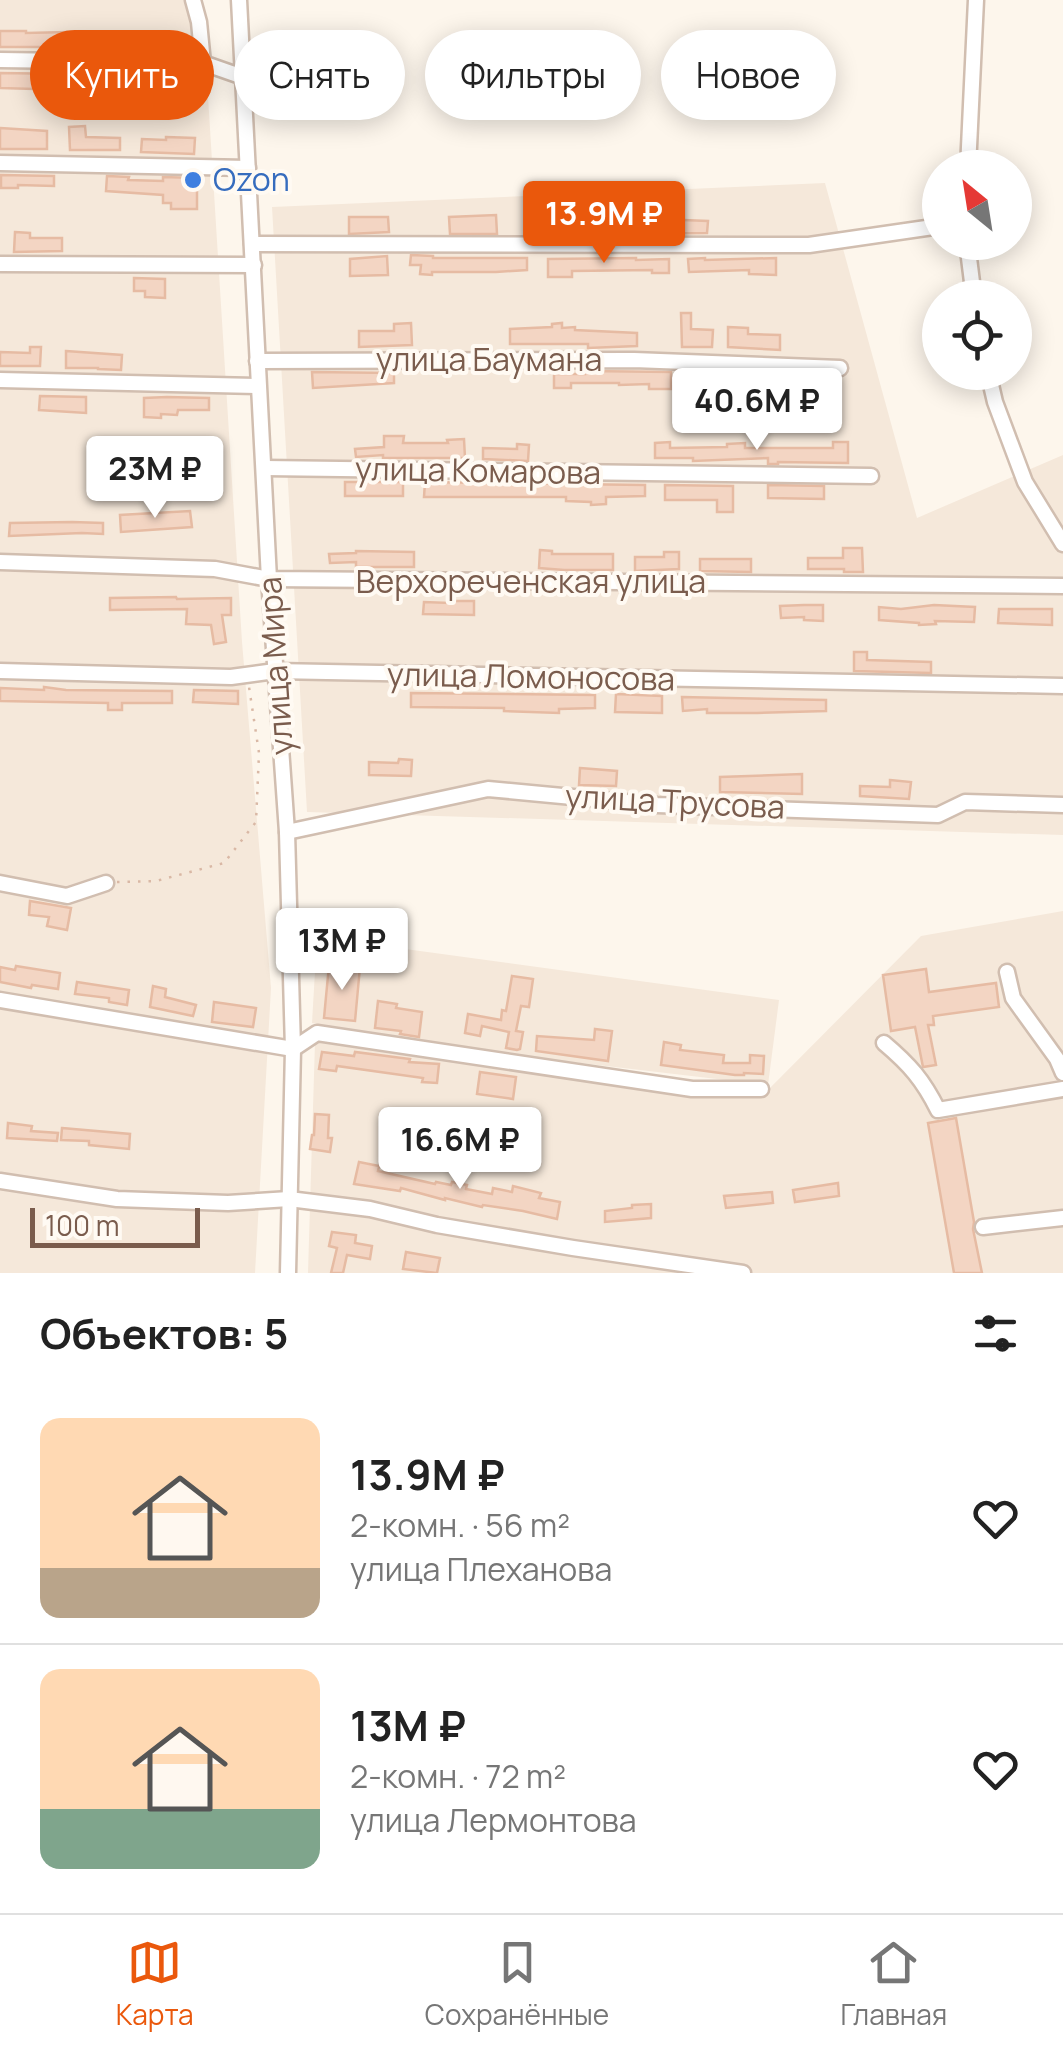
<!DOCTYPE html>
<html lang="ru">
<meta charset="utf-8">
<style>
:root{--surface:#fff;--page:#f2f2f2;--text:#222;--muted:#767676;--line:#e0e0e0;--accent:#ea580c}
body{margin:0;font-family:Manrope,sans-serif;background:var(--page);color:var(--text);height:100vh;display:flex;flex-direction:column;font-size:38px;white-space:nowrap}
*{box-sizing:border-box;margin:0}
p{font-size:32px;color:var(--muted)}
.icon{flex:none;width:55px;height:55px;fill:none;stroke:currentColor;stroke-width:2;stroke-linecap:round;stroke-linejoin:round}
.map{position:relative;height:1273px;overflow:hidden}
.panel{display:flex;flex-direction:column;background:var(--surface);flex:1}
.panel>*{flex:none}
.banner{position:absolute;left:30px;top:30px;width:1005px;height:90px;display:flex;gap:20px}
.needle{width:65px;rotate:330deg}
.controls{position:absolute;left:922px;top:150px;display:grid;gap:20px}
.controls a{display:grid;place-items:center;width:110px;height:110px;border-radius:50%;background:var(--surface);box-shadow:0 5px 25px #0003;font-size:50px}
.scale{position:absolute;left:30px;bottom:25px;width:170px;box-sizing:border-box;padding-left:10px;border:5px solid #7a5c4d;border-top:0;font-size:28px;line-height:35px;white-space:nowrap;color:#7a5c4d;-webkit-text-stroke:8px #fffaf3;paint-order:stroke}
.price{position:absolute;translate:-50% -85px;padding:0 22px;border-radius:10px;background:#fff;color:#222;font-size:32px;line-height:65px;filter:drop-shadow(0 2px 5px #0008)}
.price::after{content:'';position:absolute;left:50%;top:60px;width:30px;height:22px;margin-left:-15px;background:inherit;clip-path:polygon(0 0,100% 0,50% 100%)}
.price.active{background:var(--accent);color:#fff}
ul{padding:0;list-style:none}
li{display:flex;align-items:center;gap:30px;height:250px;padding:0 40px}
li+li{border-top:2px solid var(--line)}
li span{display:grid;place-items:center;flex:none;width:280px;height:200px;border-radius:20px;color:#555}
li>.icon{margin-inline-start:auto}
span .icon{width:120px;height:120px;fill:#fffc;stroke-width:1}
li b{font-size:42px}
h2{display:flex;justify-content:space-between;align-items:center;height:120px;padding:0 40px;font-size:42px}
.pill{padding:0 35px;border-radius:45px;background:var(--surface);box-shadow:0 5px 25px #0003;font-size:35px;line-height:90px}
.pill.active{background:var(--accent);color:#fff}
.dock{display:flex;justify-content:space-around;align-items:center;height:140px;border-top:2px solid var(--line);background:var(--surface);font-size:28px;color:var(--muted)}
.dock a{display:grid;justify-items:center;gap:5px}
.dock .active{color:var(--accent)}
.map>svg:first-child{display:block}
.residential{fill:#f5e8da}
.building{fill:#f3d5c3;stroke:#e6bba3;stroke-width:2.5}
.lines{fill:none;stroke-linecap:round;stroke-linejoin:round}
.minor-casing{stroke:#d1beb0;stroke-width:19}
.path{stroke:#d9b8a5;stroke-width:2.5;stroke-dasharray:2.5 8;stroke-linecap:butt}
.minor{stroke:#fff;stroke-width:14}
.shop-dot{fill:#3f7fe0;stroke:#fffaf3;stroke-width:4}
.labels{text-anchor:middle;stroke-width:8;stroke-linejoin:round;paint-order:stroke}
.shop-label{font-size:32px;fill:#366cbe;stroke:#fffaf3;text-anchor:start}
.street-label{font-size:32px;fill:#7a5c4d;stroke:#fffaf3}
</style>
<div class="map">
<svg width="1063" height="1273" viewBox="0 0 1063 1273">
<rect width="100%" height="100%" fill="#fdf6ec"/>
<!-- residential -->
<g class="residential">
<polygon points="0,0 202,0 242,642 271,988 255,1273 0,1273"/>
<polygon points="825,183 917,518 1063,455 1063,835 307,812 272,207"/>
<polygon points="1063,911 1063,1273 308,1273 315,1042 695,1093 764,1094 921,936"/>
<polygon points="317,937 779,1000 768,1085 461,1049 312,1023"/>
</g>
<!-- building -->
<g class="building">
<polygon points="0,31 26,31 26,33 67,32 68,47 0,47"/>
<polygon points="0,73 69,74 69,90 0,88"/>
<polygon points="158,73 198,75 197,101 177,101 177,90 161,90 161,81 157,81"/>
<polygon points="85,126 86,137 120,138 120,150 70,150 69,127"/>
<polygon points="0,128 47,131 47,149 0,149"/>
<polygon points="166,137 195,138 194,154 141,152 142,139 166,140"/>
<polygon points="1,175 54,176 54,186 18,185 18,188 1,188"/>
<polygon points="107,176 129,177 128,180 163,181 163,177 197,178 197,209 171,209 171,203 163,203 163,195 106,191"/>
<polygon points="496,215 497,234 450,234 449,217"/>
<polygon points="349,217 388,217 389,232 349,234"/>
<polygon points="657,219 708,221 707,233 623,234 624,223 657,224"/>
<polygon points="15,232 30,233 30,238 62,238 62,251 14,252"/>
<polygon points="411,255 433,256 433,258 527,258 527,270 496,272 432,272 432,275 420,274 421,265 410,265"/>
<polygon points="387,256 388,275 350,276 350,259"/>
<polygon points="636,258 636,260 669,259 669,273 652,273 652,270 572,271 572,277 548,277 548,259"/>
<polygon points="705,258 705,260 776,258 776,275 749,274 749,270 689,272 688,259"/>
<polygon points="134,278 165,279 165,298 145,297 145,291 134,291"/>
<polygon points="681,313 691,313 691,329 713,330 712,347 682,347"/>
<polygon points="411,323 412,345 359,347 359,331 394,331 394,324"/>
<polygon points="562,323 562,328 575,327 575,330 637,333 637,346 588,348 588,344 510,344 510,329 552,327 552,324"/>
<polygon points="728,327 748,328 748,334 780,335 780,350 728,347"/>
<polygon points="30,347 41,347 40,366 0,366 0,352 30,353"/>
<polygon points="66,351 122,355 121,370 98,369 98,368 66,368"/>
<polygon points="585,371 671,372 671,389 649,389 649,384 619,385 619,383 571,383 571,388 554,388 554,374 585,374"/>
<polygon points="312,372 394,373 394,383 313,388"/>
<polygon points="40,396 86,397 86,413 39,410"/>
<polygon points="167,397 209,398 209,410 178,410 177,415 161,414 161,418 144,417 144,398"/>
<polygon points="384,436 404,436 403,443 448,443 447,440 464,439 465,458 383,458 383,455 356,457 355,449 384,447"/>
<polygon points="670,442 670,448 727,447 727,444 745,443 745,448 833,448 833,442 848,442 848,463 778,462 778,464 768,464 768,458 693,461 693,458 655,458 655,443"/>
<polygon points="517,444 529,445 528,461 483,459 483,448 517,449"/>
<polygon points="192,445 212,445 213,463 168,465 167,453 192,451"/>
<rect x="345" y="482" width="58" height="14"/>
<polygon points="425,482 645,485 645,496 606,497 606,504 591,505 591,502 566,501 566,497 424,497"/>
<polygon points="665,485 733,486 733,512 717,512 717,500 665,500"/>
<polygon points="768,485 824,486 824,499 768,498"/>
<polygon points="190,511 192,527 121,532 120,515"/>
<polygon points="72,522 103,523 103,534 82,533 9,536 10,523"/>
<polygon points="843,548 862,548 863,572 844,572 844,569 808,569 808,558 843,558"/>
<polygon points="540,550 552,551 552,554 613,554 613,570 564,570 539,568"/>
<polygon points="356,551 414,552 414,567 356,567 356,562 330,563 329,554 356,553"/>
<polygon points="664,552 679,552 679,569 635,571 635,557 664,557"/>
<polygon points="700,559 751,559 751,572 700,571"/>
<polygon points="176,597 177,599 231,598 231,615 222,615 226,642 214,644 211,625 186,624 187,609 110,610 110,598"/>
<polygon points="450,601 474,601 474,615 423,614 424,602 450,603"/>
<polygon points="804,605 823,605 823,621 804,620 804,617 781,618 780,606"/>
<polygon points="934,605 975,607 974,622 935,621 936,624 919,625 919,623 879,620 879,607 901,609"/>
<polygon points="999,609 1052,609 1052,625 998,623"/>
<polygon points="854,652 867,652 867,660 931,662 931,673 854,671"/>
<polygon points="44,687 66,690 172,691 172,703 122,703 122,710 108,710 108,703 0,701 0,688 44,690"/>
<polygon points="194,690 238,691 238,704 193,702"/>
<polygon points="411,693 595,695 595,708 559,709 559,713 504,711 504,708 411,707"/>
<polygon points="616,694 662,696 662,713 615,712"/>
<polygon points="682,697 826,700 826,711 757,713 707,713 707,709 683,711"/>
<polygon points="399,759 412,760 411,776 369,775 369,762 398,763"/>
<polygon points="580,768 617,771 616,786 579,785"/>
<polygon points="802,774 802,794 720,792 720,777"/>
<polygon points="890,780 911,782 909,799 860,796 860,786 890,787"/>
<polygon points="30,901 71,908 67,930 47,926 49,917 29,915"/>
<polygon points="329,965 360,967 355,1021 324,1018"/>
<polygon points="16,966 60,973 58,989 32,985 31,988 0,982 0,967 15,970"/>
<polygon points="926,969 929,992 996,983 999,1007 933,1016 934,1025 928,1025 936,1065 923,1067 915,1027 891,1031 883,975"/>
<polygon points="512,976 533,979 529,1007 521,1006 516,1031 523,1032 520,1049 517,1050 506,1048 509,1032 482,1026 480,1036 465,1033 468,1014 501,1020 502,1010 506,1011"/>
<polygon points="77,982 129,990 127,1005 109,1002 109,998 75,994"/>
<polygon points="153,986 166,989 165,997 196,1005 193,1016 150,1007"/>
<polygon points="378,1001 397,1004 396,1008 422,1012 419,1037 400,1034 401,1031 375,1028"/>
<polygon points="214,1002 256,1008 253,1027 212,1022"/>
<polygon points="595,1029 612,1031 608,1061 536,1051 537,1036 594,1040"/>
<polygon points="664,1042 681,1045 680,1050 724,1055 723,1063 750,1063 750,1055 764,1056 763,1074 744,1073 744,1075 735,1075 661,1065"/>
<polygon points="322,1052 354,1056 355,1052 410,1059 409,1062 439,1064 437,1083 422,1082 423,1078 337,1066 336,1071 319,1069"/>
<polygon points="480,1072 516,1077 513,1099 477,1094"/>
<polygon points="315,1114 329,1115 328,1138 332,1138 330,1152 310,1149 312,1135 314,1135"/>
<polygon points="956,1118 974,1222 973,1229 982,1273 954,1273 928,1123"/>
<polygon points="8,1123 32,1126 31,1131 58,1133 57,1141 7,1138"/>
<polygon points="62,1128 130,1134 129,1149 89,1145 89,1141 61,1140"/>
<polygon points="359,1162 379,1166 378,1171 435,1184 436,1182 451,1185 452,1182 467,1185 466,1189 492,1194 493,1188 512,1192 513,1186 541,1193 539,1198 560,1202 557,1219 523,1211 483,1205 482,1207 445,1198 445,1200 401,1188 400,1191 354,1184"/>
<polygon points="838,1183 839,1196 795,1202 793,1190"/>
<polygon points="772,1192 773,1203 726,1208 724,1196"/>
<polygon points="651,1204 651,1218 605,1222 605,1211 632,1208 632,1205"/>
<polygon points="332,1232 356,1235 355,1243 372,1246 370,1259 347,1255 343,1273 331,1273 337,1248 329,1246"/>
<polygon points="406,1252 440,1258 437,1273 403,1269"/>
</g>
<g class="lines">
<defs>
<g id="minor">
<polyline points="193,0 199,22 203,63"/>
<polyline points="239,0 269,579 287,832 293,1049 288,1273"/>
<polyline points="0,60 203,63 243,77"/>
<polyline points="0,163 248,168"/>
<polyline points="968,168 976,0"/>
<polyline points="967,242 974,298"/>
<polyline points="252,244 809,245 940,226"/>
<polyline points="0,264 254,265"/>
<polyline points="257,361 634,360 840,368"/>
<polyline points="988,372 995,402 1025,482 1063,544"/>
<polyline points="0,380 258,386"/>
<polyline points="265,468 871,476"/>
<polyline points="0,562 215,569 269,579 1063,586"/>
<polyline points="0,671 231,677 275,671 1063,686"/>
<polyline points="287,832 488,789 657,805 938,815 965,802 1063,805"/>
<polyline points="0,883 67,896 106,883"/>
<polyline points="1007,972 1013,998 1057,1059 1063,1073"/>
<polyline points="0,1000 293,1049 317,1033 692,1089 761,1089"/>
<path d="M884,1043C910,1065 923,1080 938,1110L1063,1089"/>
<polyline points="0,1181 117,1199 228,1203 289,1199 370,1209 437,1225 573,1248 743,1273"/>
<polyline points="983,1227 1063,1218"/>
</g>
</defs>
<!-- minor casing -->
<use href="#minor" class="minor-casing"/>
<!-- path -->
<polyline class="path" points="117,882 156,881 224,863 256,822 259,753 249,687"/>
<!-- minor -->
<use href="#minor" class="minor"/>
</g>
<!-- markers -->
<circle class="shop-dot" cx="193" cy="180" r="10"/>
<g class="labels">
<!-- shop labels -->
<g class="shop-label">
<text x="213" y="191">Ozon</text>
</g>
<!-- street labels -->
<g class="street-label">
<text x="489" y="371">улица Баумана</text>
<text transform="translate(478 471) rotate(1)" y="11">улица Комарова</text>
<text x="531" y="593">Верхореченская улица</text>
<text transform="translate(276 666) rotate(-94)" y="11">улица Мира</text>
<text transform="translate(531 677) rotate(1)" y="11">улица Ломоносова</text>
<text transform="translate(675 802) rotate(3)" y="11">улица Трусова</text>
</g>
</g>
</svg>
<div class="controls">
<a><svg class="needle" viewBox="-14 -14 28 28"><path d="M0-13l5 13h-10z" fill="#e53935"/><path d="M0 13l5-13h-10z" fill="#767676"/></svg></a>
<a><svg class="icon" aria-label="locate" viewBox="0 0 24 24"><circle cx="12" cy="12" r="6"/><path d="M12 2v4M12 18v4M2 12h4M18 12h4"/></svg></a>
</div>
<div class="scale">100 m</div>
<b class="price active" style="left:604px;top:266px">13.9M ₽</b>
<b class="price" style="left:757px;top:453px">40.6M ₽</b>
<b class="price" style="left:155px;top:521px">23M ₽</b>
<b class="price" style="left:342px;top:993px">13M ₽</b>
<b class="price" style="left:460px;top:1192px">16.6M ₽</b>
<div class="banner">
<a class="pill active">Купить</a>
<a class="pill">Снять</a>
<a class="pill">Фильтры</a>
<a class="pill">Новое</a>
</div>
</div>
<section class="panel">
<h2>Объектов: 5<svg class="icon" aria-label="filters" viewBox="0 0 24 24"><path d="M4 7h16M4 17h16"/><circle cx="9" cy="7" r="2"/><circle cx="15" cy="17" r="2"/></svg></h2>
<ul>
<li><span style="background:linear-gradient(#ffd9b3 75%,#b9a48a 0)"><svg class="icon" aria-label="home" viewBox="0 0 24 24"><path d="M3 11l9-7 9 7M6 9v11h12V9"/></svg></span><div><b>13.9M ₽</b><p>2-комн. · 56 m²</p><p>улица Плеханова</p></div><svg class="icon" aria-label="heart" viewBox="0 0 24 24"><path d="M12 20l-8-8c-3-5 5-10 8-4 3-6 11-1 8 4z"/></svg></li>
<li><span style="background:linear-gradient(#ffd9b3 70%,#7fa58c 0)"><svg class="icon" aria-label="home" viewBox="0 0 24 24"><path d="M3 11l9-7 9 7M6 9v11h12V9"/></svg></span><div><b>13M ₽</b><p>2-комн. · 72 m²</p><p>улица Лермонтова</p></div><svg class="icon" aria-label="heart" viewBox="0 0 24 24"><path d="M12 20l-8-8c-3-5 5-10 8-4 3-6 11-1 8 4z"/></svg></li>
</ul>
</section>
<nav class="dock">
<a class="active"><svg class="icon" aria-label="map" viewBox="0 0 24 24"><path d="M3 6l6-2 6 2 6-2v14l-6 2-6-2-6 2zM9 4v14M15 6v14"/></svg>Карта</a>
<a><svg class="icon" aria-label="saved" viewBox="0 0 24 24"><path d="M7 4h10v16l-5-4-5 4z"/></svg>Сохранённые</a>
<a><svg class="icon" aria-label="home" viewBox="0 0 24 24"><path d="M3 11l9-7 9 7M6 9v11h12V9"/></svg>Главная</a>
</nav>
